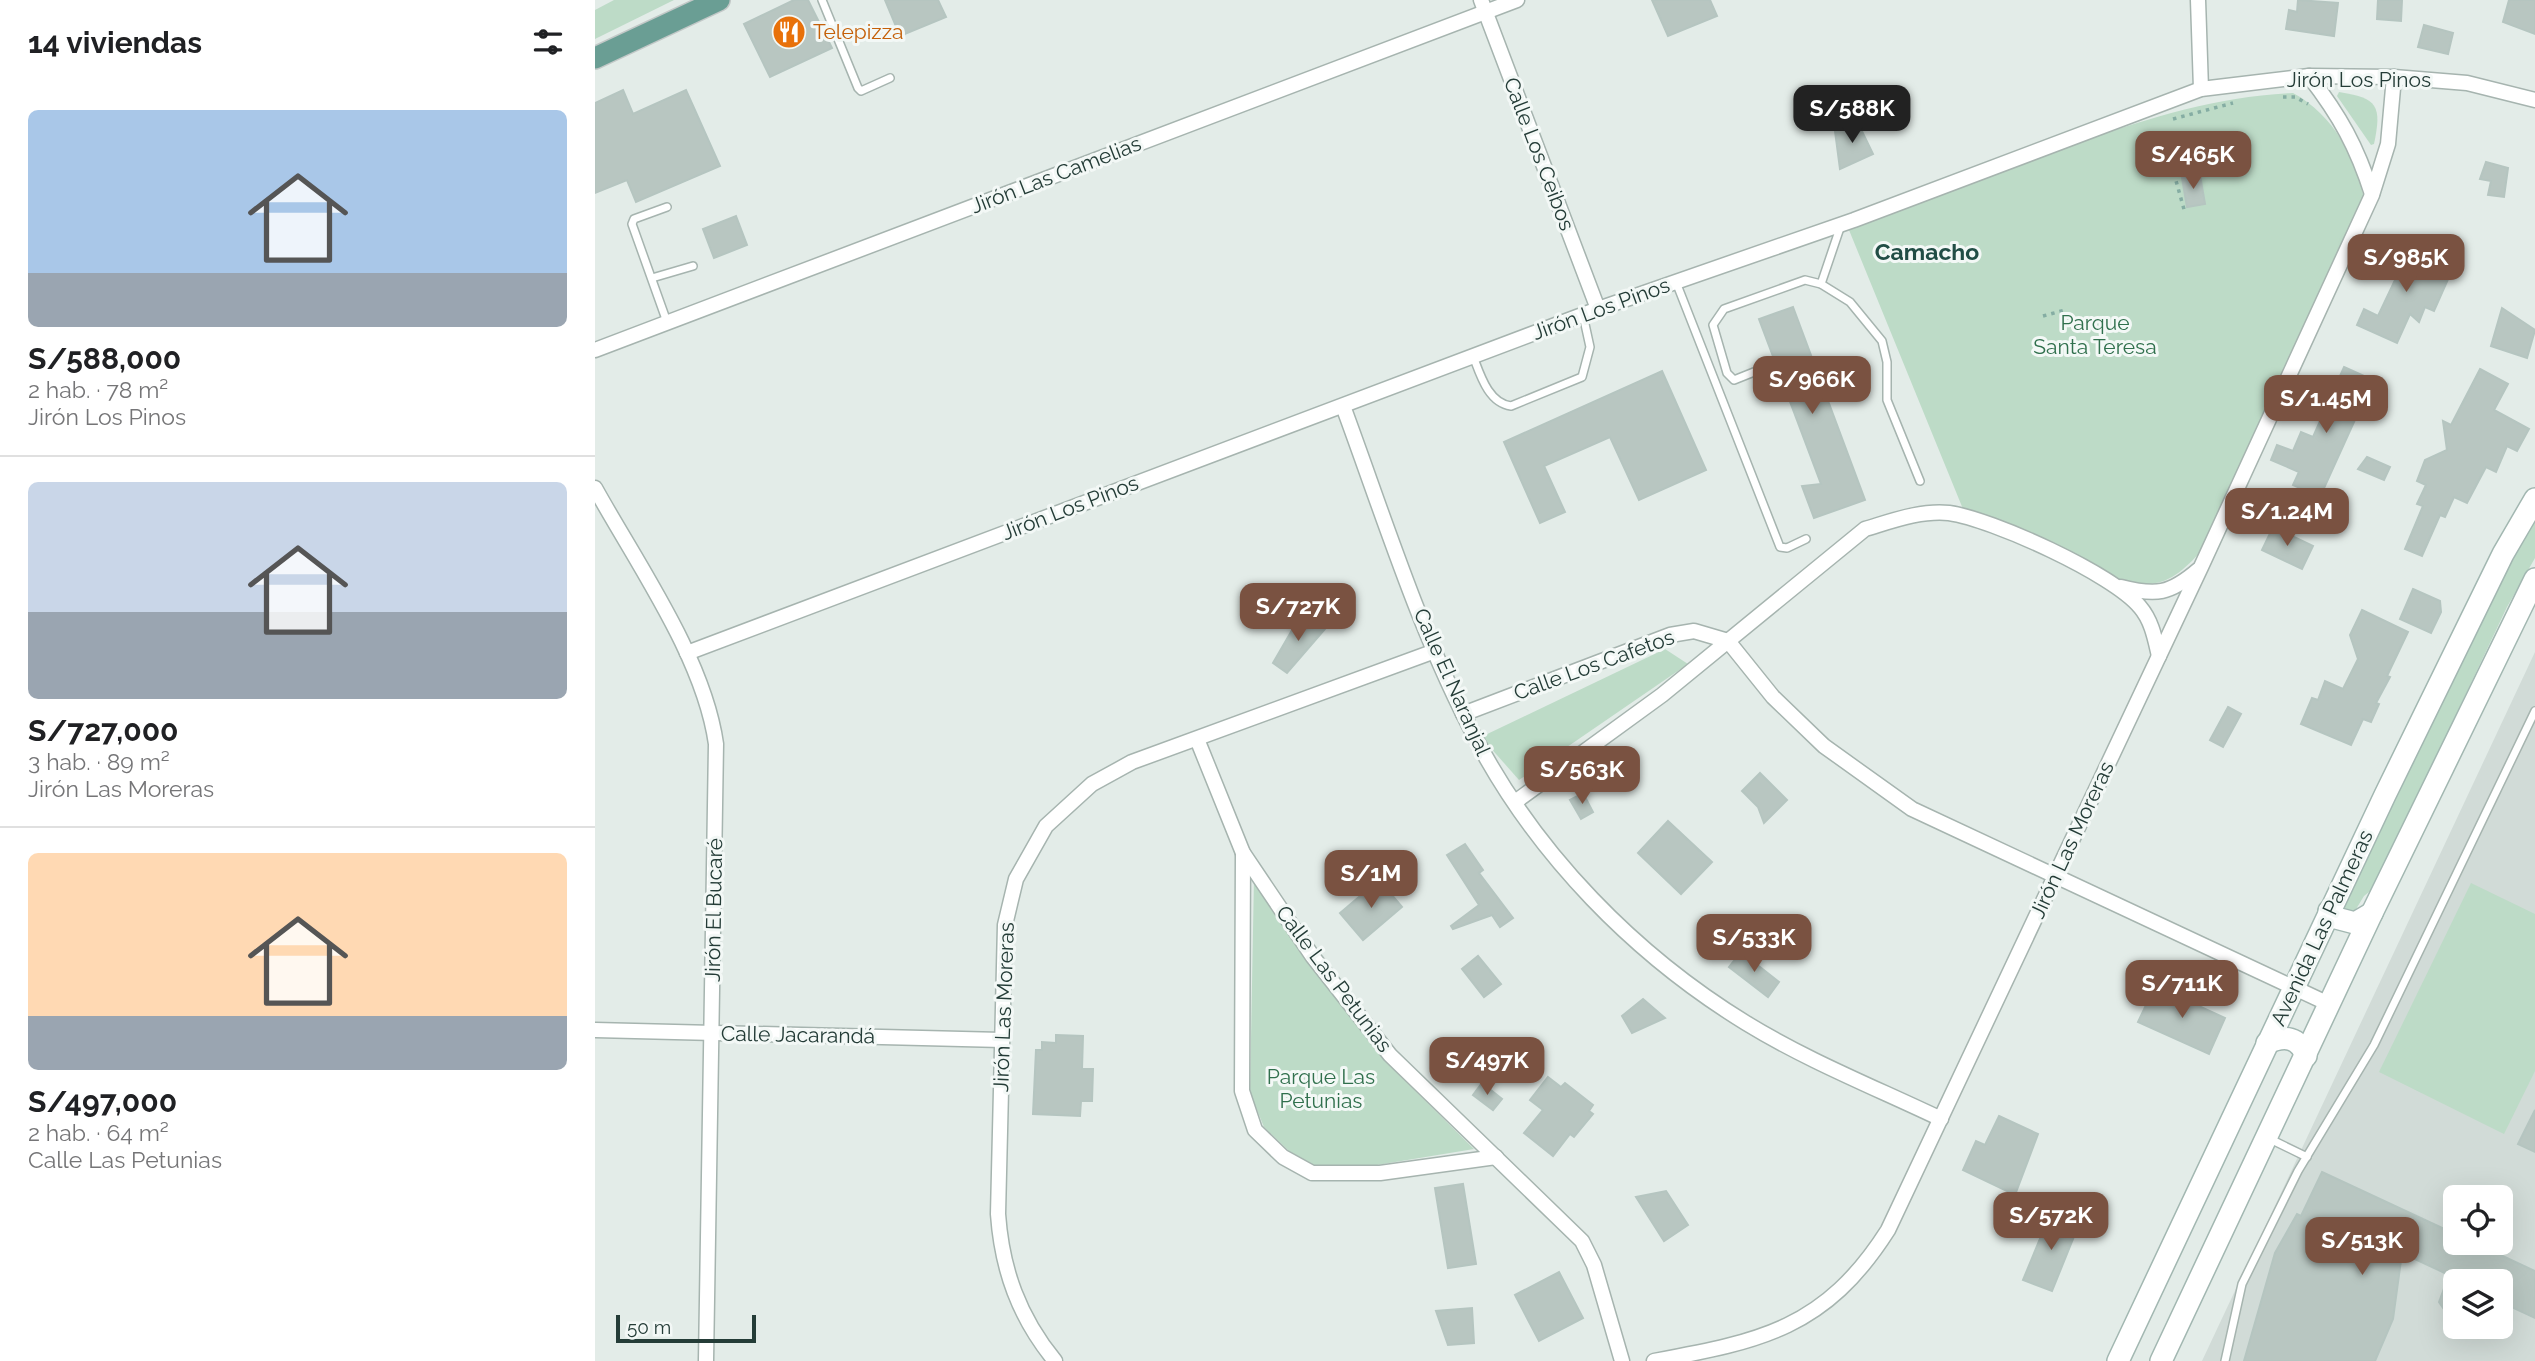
<!DOCTYPE html>
<html lang="es">
<meta charset="utf-8">
<style>
:root{--surface:#fff;--page:#f2f2f2;--text:#202124;--muted:#757577;--line:#e0e0e0;--accent:#7a5241}
body{margin:0;font-family:Raleway,sans-serif;background:var(--page);color:var(--text);height:100vh;display:flex;flex-direction:column;font-size:26px;white-space:nowrap}
*{box-sizing:border-box;margin:0}
p{font-size:23px;color:var(--muted)}
.icon{flex:none;width:38px;height:38px;fill:none;stroke:currentColor;stroke-width:2;stroke-linecap:round;stroke-linejoin:round}
.map{position:relative;flex:1;overflow:hidden}
.sheet{display:flex;flex-direction:column;background:var(--surface);width:595px}
.sheet>*{flex:none}
.fabs{position:absolute;left:1848px;top:1185px;display:grid;gap:14px}
.fabs a{display:grid;place-items:center;width:70px;height:70px;border-radius:10px;background:var(--surface);box-shadow:0 7px 28px #0002;font-size:35px}
.scale{position:absolute;left:21px;bottom:18px;width:140px;box-sizing:border-box;padding-left:7px;border:4px solid #243c37;border-top:0;font-size:19px;line-height:24px;white-space:nowrap;color:#243c37;-webkit-text-stroke:5px #f3f8f6;paint-order:stroke}
.price{position:absolute;translate:-50% -60px;padding:0 16px;border-radius:14px;background:var(--accent);color:#fff;font-size:23px;line-height:46px;filter:drop-shadow(0 2px 4px #0008)}
.price::after{content:'';position:absolute;left:50%;top:42px;width:21px;height:16px;margin-left:-10px;background:inherit;clip-path:polygon(0 0,100% 0,50% 100%)}
.price.current{background:#222;color:#fff}
ul{padding:0;list-style:none}
li{display:grid;align-content:center;gap:14px;height:371px;padding:0 28px}
li+li{border-top:2px solid var(--line)}
li span{display:grid;place-items:center;height:217px;border-radius:10px;color:#555}
li>.icon{margin-inline-start:auto}
span .icon{width:126px;height:126px;fill:#fffc;stroke-width:1}
li b{font-size:30px}
h2{display:flex;justify-content:space-between;align-items:center;height:84px;padding:0 28px;font-size:30px}
main{display:flex;flex:1;min-height:0}
.map>svg:first-child{display:block}
.built{fill:#d1dbd7;fill-rule:evenodd}
.green{fill:#bddbc7}
.building{fill:#b8c6c1;stroke:#b5c5c0;stroke-width:2}
.lines{fill:none;stroke-linecap:round;stroke-linejoin:round}
.lane-casing{stroke:#a6b4af;stroke-width:10}
.street-casing{stroke:#a6b4af;stroke-width:17}
.secondary-casing{stroke:#a2b7b1;stroke-width:24}
.primary-casing{stroke:#c2c8c7;stroke-width:24}
.path{stroke:#85ada3;stroke-width:3.5;stroke-dasharray:3.5 5;stroke-linecap:butt}
.lane{stroke:#fff;stroke-width:7}
.street{stroke:#fff;stroke-width:14}
.secondary{stroke:#fff;stroke-width:21}
.primary{stroke:#6a9e94;stroke-width:21}
.labels{text-anchor:middle;stroke-width:6;stroke-linejoin:round;paint-order:stroke}
.food-label{font-size:21px;fill:#c56008;stroke:#f3f8f6;text-anchor:start}
.street-label{font-size:21px;fill:#243c37;stroke:#f3f8f6}
.park-label{font-size:21px;fill:#30704d;stroke:#f3f8f6}
.neighbourhood-label{font-size:23px;font-weight:bold;fill:#214d45;stroke:#f3f8f6}
</style>
<main>
<section class="sheet">
<h2>14 viviendas<svg class="icon" aria-label="filters" viewBox="0 0 24 24"><path d="M4 7h16M4 17h16"/><circle cx="9" cy="7" r="2"/><circle cx="15" cy="17" r="2"/></svg></h2>
<ul>
<li><span style="background:linear-gradient(#a9c7e8 75%,#9aa5b1 0)"><svg class="icon" aria-label="home" viewBox="0 0 24 24"><path d="M3 11l9-7 9 7M6 9v11h12V9"/></svg></span><div><b>S/588,000</b><p>2 hab. · 78 m²</p><p>Jirón Los Pinos</p></div></li>
<li><span style="background:linear-gradient(#c9d6e8 60%,#9aa5b1 0)"><svg class="icon" aria-label="home" viewBox="0 0 24 24"><path d="M3 11l9-7 9 7M6 9v11h12V9"/></svg></span><div><b>S/727,000</b><p>3 hab. · 89 m²</p><p>Jirón Las Moreras</p></div></li>
<li><span style="background:linear-gradient(#ffd9b3 75%,#9aa5b1 0)"><svg class="icon" aria-label="home" viewBox="0 0 24 24"><path d="M3 11l9-7 9 7M6 9v11h12V9"/></svg></span><div><b>S/497,000</b><p>2 hab. · 64 m²</p><p>Calle Las Petunias</p></div></li>
</ul>
</section>
<div class="map">
<svg width="1940" height="1361" viewBox="0 0 1940 1361">
<rect width="100%" height="100%" fill="#e3ece8"/>
<!-- built -->
<path class="built" d="M1940,652V1361H1607ZM1860,1197H1906V1242H1860ZM1860,1281H1906V1326H1860Z"/>
<!-- green -->
<g class="green">
<polygon points="19,0 79,0 0,39 0,10"/>
<path d="M1744,92C1783,98 1787,106 1779,144L1776,145L1742,96Z"/>
<path d="M1698,93C1739,115 1761,158 1770,202L1608,549C1583,577 1566,591 1527,581L1368,509L1254,230C1332,199 1410,167 1490,140C1558,117 1625,96 1698,93Z"/>
<polygon points="1940,518 1940,558 1912,607 1779,888 1769,896 1758,914 1748,912 1747,905 1918,554"/>
<polygon points="1070,649 1093,664 924,780 886,737"/>
<polygon points="659,877 711,961 790,1061 879,1149 782,1165 721,1166 695,1152 669,1127 655,1093"/>
<polygon points="1876,883 1940,914 1940,1071 1909,1134 1784,1072"/>
</g>
<!-- building -->
<g class="building">
<polygon points="199,0 213,0 237,48 175,77 149,24"/>
<polygon points="290,0 343,0 351,17 305,36"/>
<polygon points="1057,0 1115,0 1122,16 1073,36"/>
<polygon points="1703,0 1743,3 1739,36 1691,29 1694,10 1702,12"/>
<polygon points="1783,0 1807,0 1806,21 1782,19"/>
<polygon points="1914,0 1940,0 1940,34 1908,22"/>
<polygon points="1829,25 1858,33 1853,54 1823,47"/>
<polygon points="28,90 38,114 91,90 125,166 41,202 32,180 0,193 0,103"/>
<polygon points="1262,121 1278,154 1245,169 1240,131"/>
<polygon points="1891,162 1913,168 1909,197 1893,195 1896,181 1885,179"/>
<polygon points="1605,175 1610,204 1592,207 1587,178"/>
<polygon points="141,216 152,245 119,258 108,229"/>
<polygon points="1811,249 1845,264 1842,271 1854,277 1839,311 1830,307 1824,322 1815,314 1802,343 1762,325 1769,309 1783,316 1801,278 1786,271 1793,254 1806,260"/>
<polygon points="1198,307 1270,500 1219,518 1207,486 1226,484 1164,319"/>
<polygon points="1907,308 1940,330 1932,358 1896,346"/>
<polygon points="1749,367 1778,380 1725,497 1698,485 1704,472 1676,460 1682,445 1698,451 1706,432 1718,437"/>
<polygon points="1885,369 1913,384 1899,410 1934,429 1922,451 1912,446 1901,472 1891,467 1872,503 1859,497 1850,517 1845,515 1827,556 1810,549 1828,506 1822,504 1831,485 1822,481 1830,460 1852,450 1848,421 1856,425"/>
<polygon points="1067,371 1111,470 1044,500 1015,437 949,466 970,512 945,523 909,442"/>
<polygon points="1772,457 1795,467 1789,480 1763,469"/>
<polygon points="1678,527 1718,546 1707,569 1667,550"/>
<polygon points="1818,589 1845,601 1846,612 1836,633 1805,619"/>
<polygon points="1767,610 1813,632 1792,676 1795,677 1781,703 1784,704 1776,722 1768,719 1756,745 1706,724 1717,698 1723,700 1730,681 1748,689 1763,659 1755,635"/>
<polygon points="707,613 730,629 692,673 678,663"/>
<polygon points="1633,707 1646,714 1628,747 1615,740"/>
<polygon points="1165,773 1192,800 1169,823 1163,807 1147,791"/>
<polygon points="988,793 998,812 986,819 975,800"/>
<polygon points="1073,821 1117,862 1086,894 1043,853"/>
<polygon points="870,844 888,870 884,873 918,918 905,927 897,915 858,929 856,926 884,905 852,855"/>
<polygon points="784,880 807,907 768,940 745,913"/>
<polygon points="1146,952 1184,982 1173,997 1134,967"/>
<polygon points="883,956 906,984 889,997 867,969"/>
<polygon points="1560,986 1630,1018 1614,1054 1543,1022"/>
<polygon points="1048,999 1070,1018 1037,1033 1027,1016"/>
<polygon points="461,1035 488,1036 487,1069 498,1069 497,1101 486,1101 485,1116 438,1114 441,1050 447,1050 447,1042 461,1043"/>
<polygon points="953,1077 966,1087 970,1083 998,1105 994,1111 998,1114 979,1137 975,1134 958,1156 929,1133 948,1110 935,1100"/>
<polygon points="887,1083 907,1099 898,1110 878,1095"/>
<polygon points="1940,1110 1940,1152 1923,1144"/>
<polygon points="1404,1116 1443,1134 1420,1195 1368,1170 1381,1141 1390,1145"/>
<polygon points="1727,1172 1860,1234 1860,1242 1878,1242 1940,1271 1940,1318 1906,1302 1906,1281 1860,1281 1860,1325 1844,1302 1854,1275 1807,1253 1798,1319 1780,1361 1649,1361 1680,1253 1702,1214 1706,1216"/>
<polygon points="868,1184 881,1264 853,1268 840,1188"/>
<polygon points="1071,1191 1093,1225 1069,1241 1041,1197"/>
<polygon points="1456,1212 1484,1224 1457,1291 1428,1280"/>
<polygon points="964,1272 988,1318 944,1341 920,1295"/>
<polygon points="877,1308 879,1343 853,1345 841,1311"/>
</g>
<g class="lines">
<defs>
<g id="lane">
<polyline points="227,0 263,88 266,91 295,78"/>
<polyline points="72,207 39,219 37,224 72,322"/>
<polyline points="57,278 98,266"/>
<polyline points="1081,282 1185,547 1192,548 1211,539"/>
<polyline points="1226,284 1246,225"/>
<path d="M878,356C885,374 893,403 916,406L987,377L995,347L988,315"/>
<polyline points="1164,370 1139,380 1132,373 1118,325 1129,309 1210,280 1226,284 1255,302 1287,341 1292,362 1292,400 1325,481"/>
<polyline points="1675,1139 1712,1157"/>
<polyline points="1630,1361 1647,1284 1703,1171 1779,1045 1940,711"/>
</g>
<g id="street">
<polyline points="886,0 1003,309"/>
<polyline points="1603,0 1606,89"/>
<path d="M1714,76C1745,116 1762,147 1777,194"/>
<polyline points="0,350 922,0"/>
<path d="M748,406C789,517 825,634 881,739C942,855 1040,955 1151,1023C1213,1061 1281,1088 1346,1119"/>
<path d="M0,488C42,564 109,658 121,744L111,1361"/>
<path d="M1526,587C1561,596 1575,594 1603,570"/>
<polyline points="92,653 1003,309 1259,220 1606,89 1714,76 1799,77 1872,83 1940,100"/>
<polyline points="868,714 1075,635 1099,631 1133,641 1178,697 1229,746 1317,809 1736,1005"/>
<polyline points="602,739 648,853 718,957 795,1055 987,1241 999,1265 1027,1361"/>
<path d="M920,802L1067,695L1270,529C1297,521 1326,510 1354,513C1397,519 1518,574 1545,607C1557,621 1560,639 1564,656"/>
<polyline points="648,853 647,1091 660,1130 688,1157 717,1173 785,1173 901,1157"/>
<polyline points="0,1030 407,1040"/>
<path d="M460,1361C424,1317 407,1270 403,1214L410,925L421,879L451,826L497,784L537,762L840,651"/>
<path d="M1059,1361C1166,1341 1230,1329 1293,1230L1606,567L1777,195L1793,144L1799,77"/>
</g>
<g id="secondary">
<polyline points="1734,911 1741,918 1760,923 1777,913"/>
<path d="M1672,1043C1690,1035 1704,1037 1711,1056"/>
<polyline points="1523,1361 1790,795 1908,554 1940,499"/>
<polyline points="1566,1361 1777,913 1940,579"/>
</g>
<polyline id="primary" points="0,58 124,0"/>
</defs>
<!-- lane casing -->
<use href="#lane" class="lane-casing"/>
<!-- street casing -->
<use href="#street" class="street-casing"/>
<!-- secondary casing -->
<use href="#secondary" class="secondary-casing"/>
<!-- primary casing -->
<use href="#primary" class="primary-casing"/>
<!-- path -->
<g class="path">
<polyline points="1688,97 1700,97 1713,104"/>
<polyline points="1578,119 1638,103"/>
<polyline points="1568,150 1578,170 1590,213"/>
<polyline points="1448,316 1470,310"/>
</g>
<!-- lane -->
<use href="#lane" class="lane"/>
<!-- street -->
<use href="#street" class="street"/>
<!-- secondary -->
<use href="#secondary" class="secondary"/>
<!-- primary -->
<use href="#primary" class="primary"/>
</g>
<!-- icons -->
<defs>
<symbol id="restaurant-disc" viewBox="-11 -11 22 22"><circle r="9.5" fill="#e8710a" stroke="#f3f8f6"/><path d="M-5-6h1v4h1v-4h1v4h1v-4h1v5L-1.5 .5V6h-2V.5L-5-1ZM5-6V6H3V1.5H1.5Q1.5-4 5-6Z" fill="#fff"/></symbol>
</defs>
<g fill-rule="evenodd">
<use href="#restaurant-disc" x="175" y="13" width="38" height="38"/>
</g>
<g class="labels">
<!-- food labels -->
<g class="food-label">
<text x="218" y="39">Telepizza</text>
</g>
<!-- street labels -->
<g class="street-label">
<text x="1764" y="87">Jirón Los Pinos</text>
<text transform="translate(944 154) rotate(69)" y="7">Calle Los Ceibos</text>
<text transform="translate(461 175) rotate(-21)" y="7">Jirón Las Camelias</text>
<text transform="translate(1006 309) rotate(-20)" y="7">Jirón Los Pinos</text>
<text transform="translate(475 508) rotate(-21)" y="7">Jirón Los Pinos</text>
<text transform="translate(999 665) rotate(-20)" y="7">Calle Los Cafetos</text>
<text transform="translate(857 682) rotate(66)" y="7">Calle El Naranjal</text>
<text transform="translate(1477 840) rotate(-65)" y="7">Jirón Las Moreras</text>
<text transform="translate(119 910) rotate(-89)" y="7">Jirón El Bucaré</text>
<text transform="translate(1727 928) rotate(-65)" y="7">Avenida Las Palmeras</text>
<text transform="translate(739 979) rotate(53)" y="7">Calle Las Petunias</text>
<text transform="translate(409 1007) rotate(-88)" y="7">Jirón Las Moreras</text>
<text transform="translate(203 1035) rotate(1)" y="7">Calle Jacarandá</text>
</g>
<!-- park labels -->
<g class="park-label">
<text x="1500" y="330">Parque<tspan x="1500" dy="24">Santa Teresa</tspan></text>
<text x="726" y="1084">Parque Las<tspan x="726" dy="24">Petunias</tspan></text>
</g>
<!-- neighbourhood labels -->
<g class="neighbourhood-label">
<text x="1332" y="260">Camacho</text>
</g>
</g>
</svg>
<div class="fabs">
<a><svg class="icon" aria-label="locate" viewBox="0 0 24 24"><circle cx="12" cy="12" r="6"/><path d="M12 2v4M12 18v4M2 12h4M18 12h4"/></svg></a>
<a><svg class="icon" aria-label="layers" viewBox="0 0 24 24"><path d="M12 4l9 5-9 5-9-5zM3 14l9 5 9-5"/></svg></a>
</div>
<div class="scale">50 m</div>
<b class="price current" style="left:1257px;top:145px">S/588K</b>
<b class="price" style="left:1598px;top:191px">S/465K</b>
<b class="price" style="left:1811px;top:294px">S/985K</b>
<b class="price" style="left:1217px;top:416px">S/966K</b>
<b class="price" style="left:1731px;top:435px">S/1.45M</b>
<b class="price" style="left:1692px;top:548px">S/1.24M</b>
<b class="price" style="left:703px;top:643px">S/727K</b>
<b class="price" style="left:987px;top:806px">S/563K</b>
<b class="price" style="left:776px;top:910px">S/1M</b>
<b class="price" style="left:1159px;top:974px">S/533K</b>
<b class="price" style="left:1587px;top:1020px">S/711K</b>
<b class="price" style="left:892px;top:1097px">S/497K</b>
<b class="price" style="left:1456px;top:1252px">S/572K</b>
<b class="price" style="left:1767px;top:1277px">S/513K</b>
</div>
</main>
